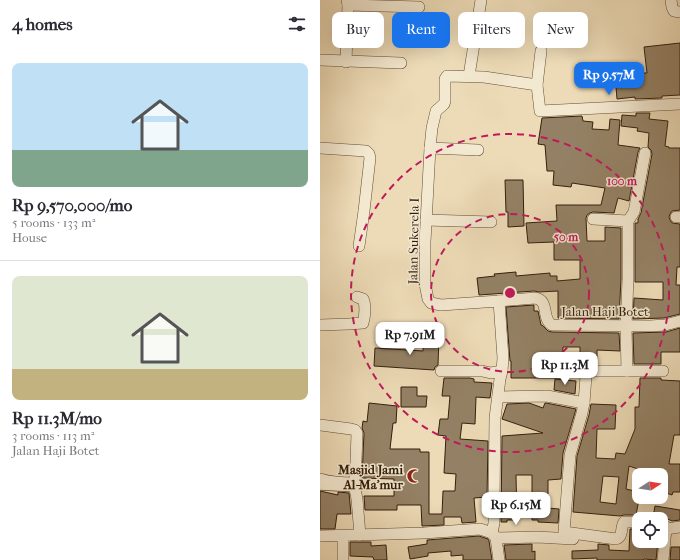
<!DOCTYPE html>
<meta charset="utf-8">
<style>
:root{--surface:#fff;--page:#f7f7f7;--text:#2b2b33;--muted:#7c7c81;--line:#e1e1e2;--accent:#1a73e8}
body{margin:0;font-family:"IM FELL French Canon",serif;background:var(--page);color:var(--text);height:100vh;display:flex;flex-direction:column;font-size:15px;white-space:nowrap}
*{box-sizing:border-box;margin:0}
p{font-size:13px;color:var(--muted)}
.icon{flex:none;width:22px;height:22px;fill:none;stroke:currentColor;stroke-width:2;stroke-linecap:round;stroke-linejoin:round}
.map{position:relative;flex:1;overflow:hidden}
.side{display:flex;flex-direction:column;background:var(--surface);width:320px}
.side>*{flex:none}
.top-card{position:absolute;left:12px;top:12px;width:288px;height:36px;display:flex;gap:8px}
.needle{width:26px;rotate:78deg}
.controls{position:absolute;left:312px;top:468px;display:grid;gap:8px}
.controls a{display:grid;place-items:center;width:36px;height:36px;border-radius:8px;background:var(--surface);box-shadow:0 4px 16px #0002;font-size:20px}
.price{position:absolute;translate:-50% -34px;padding:0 9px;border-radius:8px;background:#fff;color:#222;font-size:13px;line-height:26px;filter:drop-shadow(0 1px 2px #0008)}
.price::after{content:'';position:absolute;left:50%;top:24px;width:12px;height:9px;margin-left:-6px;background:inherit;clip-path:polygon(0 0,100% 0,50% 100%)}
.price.selected{background:var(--accent);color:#fff}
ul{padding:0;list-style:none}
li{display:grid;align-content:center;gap:8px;height:212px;padding:0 12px}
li+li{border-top:1px solid var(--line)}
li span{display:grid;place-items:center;height:124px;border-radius:8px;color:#555}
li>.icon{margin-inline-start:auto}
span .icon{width:72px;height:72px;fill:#fffc;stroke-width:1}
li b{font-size:17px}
h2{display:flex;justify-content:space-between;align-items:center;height:48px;padding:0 12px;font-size:17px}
.tag{padding:0 14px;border-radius:8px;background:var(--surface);box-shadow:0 4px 16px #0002;font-size:14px;line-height:36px}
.tag.selected{background:var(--accent);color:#fff}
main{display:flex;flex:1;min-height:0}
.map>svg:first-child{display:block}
.building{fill:#948165;stroke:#341f0c;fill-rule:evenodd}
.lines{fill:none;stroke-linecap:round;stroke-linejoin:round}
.lane-casing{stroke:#624e37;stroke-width:7}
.street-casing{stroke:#624e37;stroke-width:12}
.lane{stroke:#f3e8d0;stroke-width:5.5}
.street{stroke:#f3e8d0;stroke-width:11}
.ring{fill:none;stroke:#c2185b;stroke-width:2;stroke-dasharray:7 5}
.labels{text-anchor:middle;stroke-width:3;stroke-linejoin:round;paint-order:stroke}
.street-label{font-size:13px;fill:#341f0c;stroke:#f3e8d0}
.poi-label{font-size:13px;font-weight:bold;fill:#341f0c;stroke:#f3e8d0;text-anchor:end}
.centre{fill:#c2185b;stroke:#f3e8d0;stroke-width:2}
.ring-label{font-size:12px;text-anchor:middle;font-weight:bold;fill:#c2185b;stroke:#f3e8d0;stroke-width:3;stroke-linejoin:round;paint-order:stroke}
</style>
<main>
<section class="side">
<h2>4 homes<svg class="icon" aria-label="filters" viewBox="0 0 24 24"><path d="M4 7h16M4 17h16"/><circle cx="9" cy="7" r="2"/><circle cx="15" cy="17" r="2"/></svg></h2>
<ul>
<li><span style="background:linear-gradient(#bfe0f5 70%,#7fa58c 0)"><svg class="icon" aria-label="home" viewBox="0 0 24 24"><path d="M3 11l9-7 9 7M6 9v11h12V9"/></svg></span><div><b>Rp 9,570,000/mo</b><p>5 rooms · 133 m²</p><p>House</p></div></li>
<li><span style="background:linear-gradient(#dfe7d0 75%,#c2b280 0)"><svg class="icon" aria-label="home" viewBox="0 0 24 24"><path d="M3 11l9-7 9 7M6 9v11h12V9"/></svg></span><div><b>Rp 11.3M/mo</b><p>3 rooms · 113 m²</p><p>Jalan Haji Botet</p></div></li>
</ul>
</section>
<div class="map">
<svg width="360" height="560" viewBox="0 0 360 560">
<rect width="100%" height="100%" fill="#eddbb7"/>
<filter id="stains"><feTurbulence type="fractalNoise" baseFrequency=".005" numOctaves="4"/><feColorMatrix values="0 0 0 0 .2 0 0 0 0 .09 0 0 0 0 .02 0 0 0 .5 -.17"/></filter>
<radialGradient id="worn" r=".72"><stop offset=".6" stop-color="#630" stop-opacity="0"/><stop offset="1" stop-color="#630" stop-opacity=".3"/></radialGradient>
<!-- building -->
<g class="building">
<polygon points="360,43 360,95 342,96 342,98 315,99 315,97 297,99 296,87 301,86 300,65 310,64 311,73 327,73 324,47"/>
<polygon points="316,113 330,113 329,119 348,121 345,146 349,147 349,148 360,148 360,210 352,211 350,214 349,217 350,220 352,223 360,224 360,267 357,267 356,285 360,285 360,314 344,318 313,319 314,298 343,300 343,282 315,282 315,223 318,223 318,219 321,213 332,154 331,150 328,147 329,133 317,131 318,128 301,126 302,115 316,116"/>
<polygon points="262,116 263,121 273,122 272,129 289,130 290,119 300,120 298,145 320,148 318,152 309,201 298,198 294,213 273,212 270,213 267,215 266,218 267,241 285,241 285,227 301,228 301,279 299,319 238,318 238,291 219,292 214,291 159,295 157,278 175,276 174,274 196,272 196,276 230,273 230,276 237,276 237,281 260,279 260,260 234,260 234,242 208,243 206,223 237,221 236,205 281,205 285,188 252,183 251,187 233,185 234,171 227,171 225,145 218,144 222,118"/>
<polygon points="185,180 203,180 204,226 188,227 188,212 186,212"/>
<polygon points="214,305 214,311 218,311 221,325 222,325 228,331 232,332 299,333 300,351 277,350 277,364 272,364 260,369 260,347 243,347 242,378 191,378 191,361 190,361 186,307"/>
<polygon points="360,328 360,352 341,352 341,364 314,364 313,333 346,332"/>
<polygon points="104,336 119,337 118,365 115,367 114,370 54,366 55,348 103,351"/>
<polygon points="124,378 150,378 154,379 154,382 172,383 170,398 156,397 155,424 142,423 140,439 168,441 167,497 154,498 156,522 142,523 141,517 124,517 124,525 102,526 101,505 77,505 77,510 45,510 44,496 74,496 74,479 42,478 44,433 42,428 43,421 47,422 49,403 77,406 76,423 73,423 70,449 100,449 100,452 109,452 109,514 122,514 123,491 135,491 136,474 124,473 126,436 118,435 120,419 128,419 130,396 122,396"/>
<path d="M320,378H341V380L360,381V435H354L349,464H360V492H353L352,495L341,491V475H329L330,473L309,466L306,489L319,492V499L316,515H304L300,516L253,512L257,456L269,415L271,404L296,405L295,429H277L276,458L295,459L296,453L305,454L315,429V407H319ZM283,476L299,477L296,504L280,502Z"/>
<polygon points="235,379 256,381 255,394 234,390"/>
<polygon points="81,387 97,387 97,396 107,396 106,407 81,407"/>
<polygon points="209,403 223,408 225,403 226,403 256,409 243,453 241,479 228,480 228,508 239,509 238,523 218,522 218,520 212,520 212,475 196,475 197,520 187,520 187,522 181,522 182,436 223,433 182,419 187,404"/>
<polygon points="0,491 18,495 18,492 29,493 31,514 17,514 15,529 0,529"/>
<polygon points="335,506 360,510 360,520 352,521 341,516 336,518 333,517"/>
<polygon points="310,529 319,529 319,541 338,541 336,560 324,559 323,560 277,560 277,558 252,559 252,551 278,550 278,544 289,545 289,550 309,551"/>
<polygon points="159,536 168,539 169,541 172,560 143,560 143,555 131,556 131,551 108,553 108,556 90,559 88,547 107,544 107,540"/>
<polygon points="30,542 51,542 51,546 66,545 67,560 54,560 53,557 30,556"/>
<polygon points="212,544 212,552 215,551 215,560 186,560 184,545"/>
<polygon points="351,547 360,547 360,560 350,560"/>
</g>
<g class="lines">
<defs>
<polyline id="lane" points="0,487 35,489"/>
<g id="street">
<polyline points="351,0 352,7 354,11 360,12"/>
<polyline points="28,5 99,7"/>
<polyline points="0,60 81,63"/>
<polyline points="26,62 28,5 27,0"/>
<polyline points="149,76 161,0"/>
<polyline points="217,85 221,51"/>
<polyline points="0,148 46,151 49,154 50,158 44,211 39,246"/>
<polyline points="110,148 158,150"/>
<polyline points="356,217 360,217"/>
<polyline points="273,219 308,221"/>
<polyline points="106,220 171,222"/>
<path d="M179,301L215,298C230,300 221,319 232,325L330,326L345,325L360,321"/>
<path d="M0,325L29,324L43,323C45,316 46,305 43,299L37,297"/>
<polyline points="121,371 162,371 171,373 182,371"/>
<polyline points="307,371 343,371"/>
<polyline points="178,397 227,396 264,403"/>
<polyline points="0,425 31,429 35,430 37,433 35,489 37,499 40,535"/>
<path d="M0,479C12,483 23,483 35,483"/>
<path d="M319,522H304C300,528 304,536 296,539L244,532L250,455L262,413L264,403L266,376L267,373L274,371H307L306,326L308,279V221L314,212L325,153"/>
<polyline points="341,523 345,526 346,529 343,560"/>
<polyline points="346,529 360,527"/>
<polyline points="172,533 174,523 174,501 175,418 180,379 182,371 183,358 179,301 121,305 111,303 108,299 105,284 105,242 110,148 112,128 116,111 124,104 125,101 125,79 127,76 164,77 217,85 220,111 360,104"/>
<polyline points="0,536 104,533 160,529 172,533 176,538 179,560"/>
<polyline points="23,536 23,560"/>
<polyline points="176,538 217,537 253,539"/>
</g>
</defs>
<!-- lane casing -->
<use href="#lane" class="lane-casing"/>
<!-- street casing -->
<use href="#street" class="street-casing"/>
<!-- lane -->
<use href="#lane" class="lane"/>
<!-- street -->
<use href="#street" class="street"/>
</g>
<!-- distance rings -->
<g class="ring">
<circle cx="190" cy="293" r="79"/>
<circle cx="190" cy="293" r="159"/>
</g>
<!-- icons -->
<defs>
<symbol id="mosque-bare" viewBox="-9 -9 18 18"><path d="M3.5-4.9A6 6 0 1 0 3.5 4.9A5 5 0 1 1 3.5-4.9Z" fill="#8f2418" stroke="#f3e8d0" stroke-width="2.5" paint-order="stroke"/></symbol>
</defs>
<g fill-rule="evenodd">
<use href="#mosque-bare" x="84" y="466" width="20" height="20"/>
</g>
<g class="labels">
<!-- street labels -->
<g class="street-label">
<text transform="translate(93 241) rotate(-89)" y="5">Jalan Sukerela I</text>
<text x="285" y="316">Jalan Haji Botet</text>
</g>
<!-- poi labels -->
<g class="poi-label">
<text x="83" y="474">Masjid Jami<tspan x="83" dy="15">Al-Ma'mur</tspan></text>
</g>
</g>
<circle cx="190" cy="293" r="6" class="centre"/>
<g class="ring-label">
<text x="302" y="185">100 m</text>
<text x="246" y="241">50 m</text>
</g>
<rect width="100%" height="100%" filter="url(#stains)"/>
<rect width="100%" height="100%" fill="url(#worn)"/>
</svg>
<div class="controls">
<a><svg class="needle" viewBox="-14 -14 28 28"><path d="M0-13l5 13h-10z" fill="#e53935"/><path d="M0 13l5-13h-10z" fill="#7c7c81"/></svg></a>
<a><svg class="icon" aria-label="locate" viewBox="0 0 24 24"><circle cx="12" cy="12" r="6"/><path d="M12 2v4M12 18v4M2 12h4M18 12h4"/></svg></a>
</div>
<b class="price selected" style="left:289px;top:96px">Rp 9.57M</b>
<b class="price" style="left:90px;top:356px">Rp 7.91M</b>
<b class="price" style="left:245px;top:386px">Rp 11.3M</b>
<b class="price" style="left:196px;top:526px">Rp 6.15M</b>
<div class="top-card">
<a class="tag">Buy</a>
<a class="tag selected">Rent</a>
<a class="tag">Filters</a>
<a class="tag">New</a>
</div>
</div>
</main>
